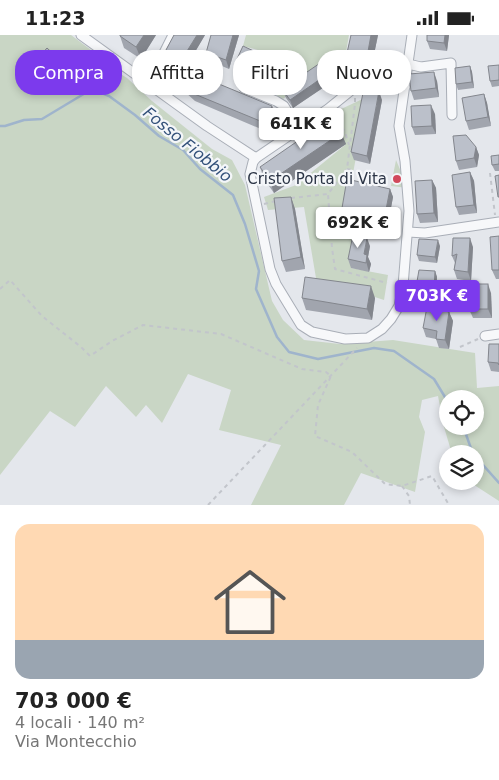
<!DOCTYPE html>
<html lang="it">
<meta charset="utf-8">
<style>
:root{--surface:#fff;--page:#f6f6f6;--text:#222;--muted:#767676;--accent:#7c3aed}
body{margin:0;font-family:"DejaVu Sans",sans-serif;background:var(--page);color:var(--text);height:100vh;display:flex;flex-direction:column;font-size:19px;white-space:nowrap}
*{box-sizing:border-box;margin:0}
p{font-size:16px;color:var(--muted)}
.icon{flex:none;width:28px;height:28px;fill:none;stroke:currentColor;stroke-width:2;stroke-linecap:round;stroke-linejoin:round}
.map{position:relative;height:470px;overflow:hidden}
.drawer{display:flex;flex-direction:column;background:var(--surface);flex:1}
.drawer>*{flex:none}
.guide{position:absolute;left:15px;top:15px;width:470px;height:45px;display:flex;gap:10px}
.fabs{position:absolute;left:439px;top:355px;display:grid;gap:10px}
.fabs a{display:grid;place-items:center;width:45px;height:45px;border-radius:50%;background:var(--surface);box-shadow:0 2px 8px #0003;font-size:25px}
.price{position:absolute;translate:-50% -42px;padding:0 11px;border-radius:5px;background:#fff;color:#222;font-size:16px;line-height:32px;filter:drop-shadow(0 1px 2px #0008)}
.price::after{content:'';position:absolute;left:50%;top:30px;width:15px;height:11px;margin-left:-8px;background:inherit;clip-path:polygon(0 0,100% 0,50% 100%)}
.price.selected{background:var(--accent);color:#fff}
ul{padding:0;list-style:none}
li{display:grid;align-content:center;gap:10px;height:265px;padding:0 15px}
li span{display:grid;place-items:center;height:155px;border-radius:15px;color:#555}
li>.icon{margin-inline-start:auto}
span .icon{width:90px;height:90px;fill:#fffc;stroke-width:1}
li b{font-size:21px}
.tag{padding:0 18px;border-radius:20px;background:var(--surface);box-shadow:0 2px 8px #0003;font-size:18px;line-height:45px}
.tag.selected{background:var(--accent);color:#fff}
.status{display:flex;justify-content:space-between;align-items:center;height:35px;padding:0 25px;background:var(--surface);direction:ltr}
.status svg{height:14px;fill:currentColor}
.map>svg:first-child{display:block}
.green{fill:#c9d6c5;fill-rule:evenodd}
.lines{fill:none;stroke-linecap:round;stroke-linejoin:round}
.stream{stroke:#9fb4cc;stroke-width:2.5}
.street-casing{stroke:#a9aeb7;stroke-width:11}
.path{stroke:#c2c5cb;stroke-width:2;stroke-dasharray:4 4;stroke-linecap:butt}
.street{stroke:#f7f8fa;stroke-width:9}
.wall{fill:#a1a5ae}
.shaded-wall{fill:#83868d}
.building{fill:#bbc0ca;stroke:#83868d}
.poi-dot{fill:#d1495b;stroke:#f4f6f9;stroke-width:2}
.labels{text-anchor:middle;stroke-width:4.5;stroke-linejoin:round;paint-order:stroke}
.poi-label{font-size:15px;fill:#2b3445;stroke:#f4f6f9;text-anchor:end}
.water-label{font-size:16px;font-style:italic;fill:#34527a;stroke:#f4f6f9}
</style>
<div class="status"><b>11:23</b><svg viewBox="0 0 49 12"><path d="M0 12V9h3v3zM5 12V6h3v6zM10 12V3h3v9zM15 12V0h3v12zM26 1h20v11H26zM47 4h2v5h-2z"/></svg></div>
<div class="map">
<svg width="499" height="470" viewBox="0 0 499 470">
<rect width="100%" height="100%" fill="#e4e7ec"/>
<!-- green -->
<g class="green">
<path d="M0,0H71L99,21L111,33L127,43L152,66L212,114L232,125L245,150L272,266L283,285L304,305L340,309L393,305L475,318L477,353L499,351V466L468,446H475V419H452L444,392L438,361L422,365L419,382L425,397L415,457L361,438L344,470H251L281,410L219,395L231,355L188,339L162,388L146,370L136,382L106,351L75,392L50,376L0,440ZM448,364H475V391H448Z"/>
<polygon points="246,0 349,0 344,28 351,29 362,43 354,48 333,26 283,64 273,58 288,23 243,11"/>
<polygon points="367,62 345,182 361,185 351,233 388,240 384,265 316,243 304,172 268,175 264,162 296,150 345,110 326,81"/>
<polygon points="396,125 408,153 391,151"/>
</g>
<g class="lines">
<!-- stream -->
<g class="stream">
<polyline points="0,91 5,91 24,85 42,84 92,54 109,61 135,80 159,101 183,115 200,134 233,160 245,189 259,236 256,254 277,302 289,317 318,324 374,313 394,316 434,344 448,367"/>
<polyline points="463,391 473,419"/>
<polyline points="475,421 499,448"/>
</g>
<defs>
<g id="street">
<polyline points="81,0 207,91 256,123"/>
<polyline points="408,29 421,32 451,28 452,80"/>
<polyline points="149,48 173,0"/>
<polyline points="405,52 385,49 354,53 328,74 256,123 253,127 250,139 270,234 276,249 301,290 312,297 345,304 368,303 382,294 391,284 399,271 403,251 409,176 405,126 399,91 412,0"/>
<polyline points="244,53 276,66 284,71 298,94"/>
<polyline points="408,197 425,198 499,187"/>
<polyline points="485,301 499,299"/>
</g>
</defs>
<!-- street casing -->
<use href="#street" class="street-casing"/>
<!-- path -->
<g class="path">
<polyline points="351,36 357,44"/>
<polyline points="279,60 289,45"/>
<polyline points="355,63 355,69 347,134 328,159 332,213 335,234 387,248"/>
<polyline points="333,79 345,97 349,110"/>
<polyline points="347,134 353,135"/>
<polyline points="490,138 495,180"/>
<polyline points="291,163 328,159"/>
<polyline points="264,169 276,166"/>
<polyline points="0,254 10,245 42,281 81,312 90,321 112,306 143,290 221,299 302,334 326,337 331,341 318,370 315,401 352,417 385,449 402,451 432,441 449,470"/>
<polyline points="460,312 478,304"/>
<polyline points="402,451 409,461 410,470"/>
<polyline points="208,470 357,313"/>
</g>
<!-- street -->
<use href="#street" class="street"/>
</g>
<!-- wall -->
<g class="wall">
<polygon points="120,0 156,0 141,24 124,13 120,1"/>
<polygon points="174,0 205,0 190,25 194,34 193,36 203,42 222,51 272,71 275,79 268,97 195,66 162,36 159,28"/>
<polygon points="211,0 239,0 229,34 210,26 206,18"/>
<polygon points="351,0 378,0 371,34 351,29 347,18"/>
<polygon points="427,0 449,0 447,16 430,14 427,6"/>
<polygon points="237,24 277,27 280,36 274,49 240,33"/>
<polygon points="342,29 345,38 293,73 286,63 282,54"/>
<polygon points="32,30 64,35 49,51 35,38"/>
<polygon points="499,30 499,51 492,52 490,46"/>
<polygon points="470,31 472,37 474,53 458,55 456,49"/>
<polygon points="437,46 439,62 414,65 411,56"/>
<polygon points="484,59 487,68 491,91 469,95 466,86"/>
<polygon points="382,65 370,129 354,125 351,117"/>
<polygon points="435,79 436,99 415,100 412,92"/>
<polygon points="341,98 346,109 274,158 264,144 260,132"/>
<polygon points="476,112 479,120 477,132 459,135 456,126"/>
<polygon points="499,120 499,136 495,136 492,130"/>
<polygon points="470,137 474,146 477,178 459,180 456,172"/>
<polygon points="432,145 436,153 438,187 420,188 417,179"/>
<polygon points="390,154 393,162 387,194 370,191 369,186 345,182 342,173"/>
<polygon points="291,162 295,174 305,234 286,237 282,226"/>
<polygon points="499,201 499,244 496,244 492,235"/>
<polygon points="370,211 368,222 371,229 369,237 351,233 348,224"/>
<polygon points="440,211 437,228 419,226 417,220"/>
<polygon points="473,212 471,246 457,244 454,235 455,228 452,221"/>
<polygon points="435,236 437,242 436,261 418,258 416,252"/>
<polygon points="491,258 492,283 473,283 469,274"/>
<polygon points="302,263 375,263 372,285 306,275"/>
<polygon points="449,277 453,286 449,314 439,313 436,304 426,302 423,293"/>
<polygon points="499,309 499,337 491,336 488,327"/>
</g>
<!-- shaded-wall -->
<g class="shaded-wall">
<polygon points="144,0 156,0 141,24 136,12"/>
<polygon points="197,0 205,0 188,29 184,21"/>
<polygon points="233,0 239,0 229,34 226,25"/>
<polygon points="371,0 378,0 371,34 367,22"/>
<polygon points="445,0 449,0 447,16 444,8"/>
<polygon points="191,25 194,34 191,42 188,33"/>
<polygon points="61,26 64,35 49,51 46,42"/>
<polygon points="277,27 280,36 274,49 271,40"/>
<polygon points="342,29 345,38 293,73 290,65"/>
<polygon points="470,31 472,37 474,53 472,47"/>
<polygon points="434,37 437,46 439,62 436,53"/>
<polygon points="379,56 382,65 370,129 367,121"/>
<polygon points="484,59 487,68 491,91 488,82"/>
<polygon points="431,70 435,79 436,99 432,91"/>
<polygon points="272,71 275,79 268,97 265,88"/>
<polygon points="341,98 346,109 274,158 270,146"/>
<polygon points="476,112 479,120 477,132 474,123"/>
<polygon points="470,137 474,146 477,178 474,170"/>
<polygon points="432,145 436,153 438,187 434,178"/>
<polygon points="390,154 393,162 387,194 384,185"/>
<polygon points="291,162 295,174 305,234 301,222"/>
<polygon points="367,203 370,211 368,222 371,229 369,237 364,219"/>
<polygon points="470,203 473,212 471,246 468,237"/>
<polygon points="438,205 440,211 437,228 435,222"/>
<polygon points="435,236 437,242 436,261 434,255"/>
<polygon points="488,249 491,258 492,283 488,274"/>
<polygon points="371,251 375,263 372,285 367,274"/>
<polygon points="449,277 453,286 449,314 445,305"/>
</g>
<!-- building -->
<g class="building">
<polygon points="120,0 144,0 136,12 120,1"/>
<polygon points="174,0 197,0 184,21 191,25 188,33 203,42 204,40 220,46 219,49 272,71 265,88 192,58 159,28"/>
<polygon points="211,0 233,0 226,25 206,18"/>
<polygon points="351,0 371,0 367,22 347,18"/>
<polygon points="427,0 445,0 444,8 427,6"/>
<polygon points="243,11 277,27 271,40 237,24"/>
<polygon points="47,13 61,26 46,42 32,30"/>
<polygon points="332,20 342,29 290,65 282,54"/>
<polygon points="499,30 499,45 490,46 488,31"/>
<polygon points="470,31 472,47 456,49 455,33"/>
<polygon points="434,37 436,53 411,56 409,39"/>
<polygon points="364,53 379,56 367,121 351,117"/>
<polygon points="484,59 488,82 466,86 462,63"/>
<polygon points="431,70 432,91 412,92 411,71"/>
<polygon points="331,83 341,98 270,146 260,132"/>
<polygon points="466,100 476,112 474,123 456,126 453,101"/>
<polygon points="499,120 499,129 492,130 491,121"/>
<polygon points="470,137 474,170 456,172 452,140"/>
<polygon points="499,140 499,162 498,162 495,141"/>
<polygon points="347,144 390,154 384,185 367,182 368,178 342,173"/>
<polygon points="432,145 434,178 417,179 415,146"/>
<polygon points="291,162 301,222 282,226 274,163"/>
<polygon points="353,200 367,203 364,219 367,220 366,228 348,224"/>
<polygon points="499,201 499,235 492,235 490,202"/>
<polygon points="453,203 470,203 468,237 454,235 457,219 452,221"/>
<polygon points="419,204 438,205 435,222 417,220"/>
<polygon points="419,235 435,236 434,255 416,252"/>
<polygon points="305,242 371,251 367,274 302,263"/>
<rect x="469" y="249" width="19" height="25"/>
<polygon points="427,272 449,277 445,305 436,304 437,296 423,293"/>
<polygon points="489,309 499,309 499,330 498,328 488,327"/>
</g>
<!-- markers -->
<circle class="poi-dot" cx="397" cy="144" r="5"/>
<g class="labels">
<!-- poi labels -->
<g class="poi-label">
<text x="387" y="149">Cristo Porta di Vita</text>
</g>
<!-- water labels -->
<g class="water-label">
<text transform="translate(188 109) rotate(39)" y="6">Fosso Fiobbio</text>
</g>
</g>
</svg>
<div class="fabs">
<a><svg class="icon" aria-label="locate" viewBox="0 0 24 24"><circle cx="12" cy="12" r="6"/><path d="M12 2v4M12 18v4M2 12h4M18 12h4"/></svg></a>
<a><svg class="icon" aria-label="layers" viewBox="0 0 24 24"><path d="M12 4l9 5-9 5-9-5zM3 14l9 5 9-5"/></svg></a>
</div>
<b class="price" style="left:301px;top:115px">641K €</b>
<b class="price" style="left:358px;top:214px">692K €</b>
<b class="price selected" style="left:437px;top:287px">703K €</b>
<div class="guide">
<a class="tag selected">Compra</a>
<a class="tag">Affitta</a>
<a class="tag">Filtri</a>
<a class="tag">Nuovo</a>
</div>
</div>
<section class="drawer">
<ul>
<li><span style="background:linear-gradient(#ffd9b3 75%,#9aa5b1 0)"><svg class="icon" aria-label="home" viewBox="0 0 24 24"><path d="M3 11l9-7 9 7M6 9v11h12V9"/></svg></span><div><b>703 000 €</b><p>4 locali · 140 m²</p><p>Via Montecchio</p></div></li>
</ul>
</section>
